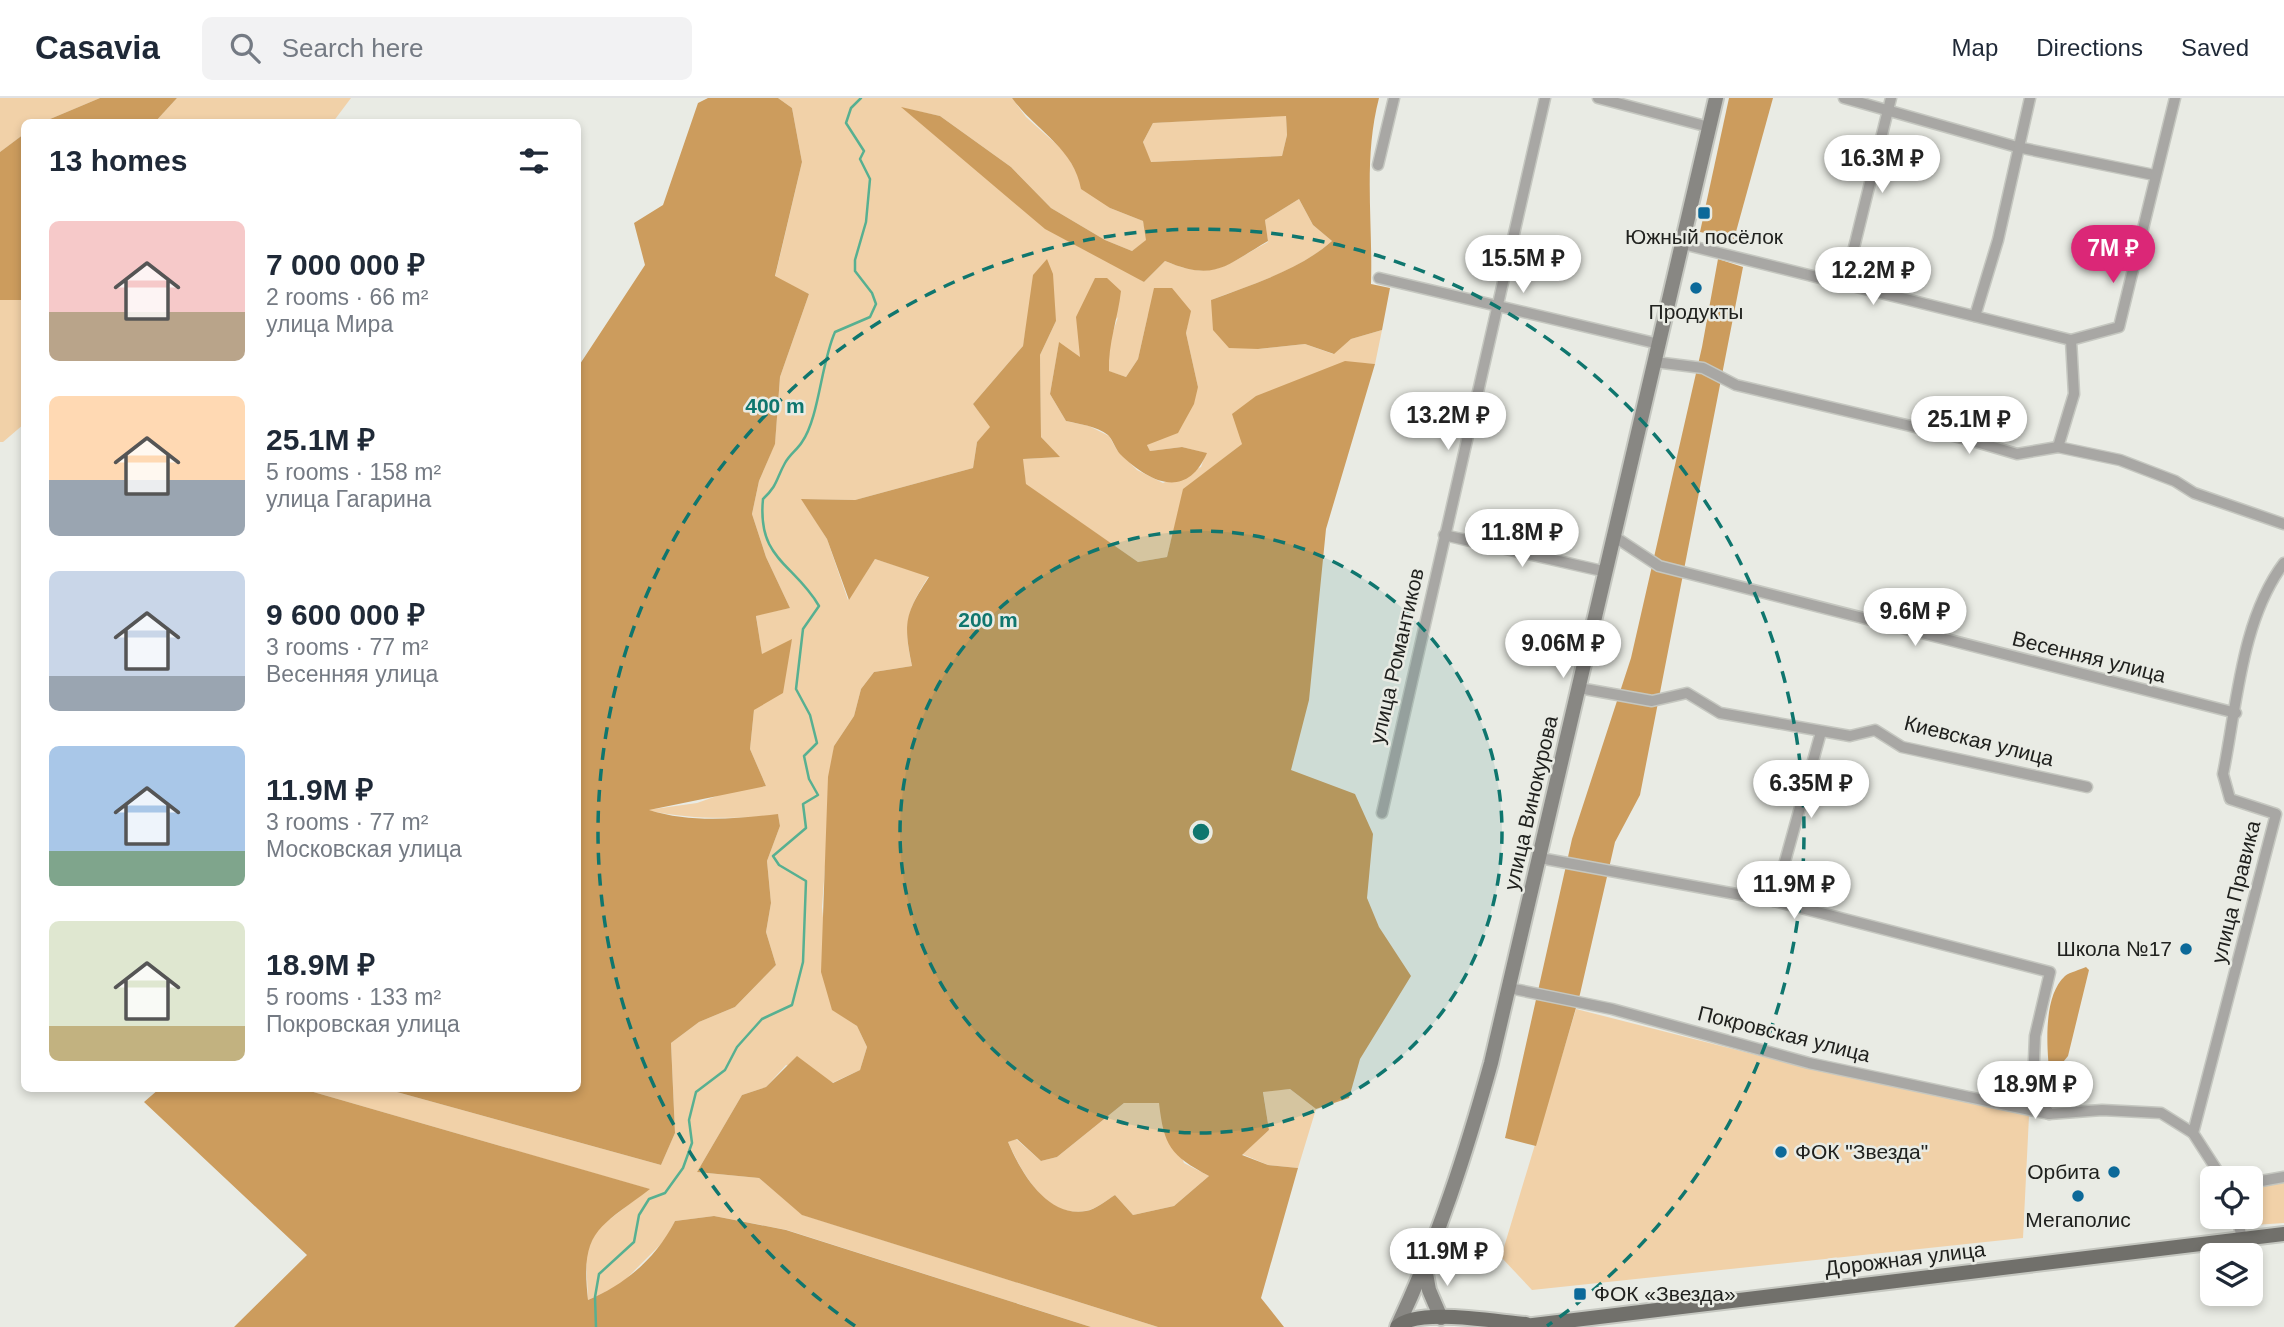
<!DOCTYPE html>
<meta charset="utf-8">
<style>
:root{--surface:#fff;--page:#f2f2f3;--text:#1f2937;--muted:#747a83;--line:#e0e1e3;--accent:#db2777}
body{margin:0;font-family:Helvetica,sans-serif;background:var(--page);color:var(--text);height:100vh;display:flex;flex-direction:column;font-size:26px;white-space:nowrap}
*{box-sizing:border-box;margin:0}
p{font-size:23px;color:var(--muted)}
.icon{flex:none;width:38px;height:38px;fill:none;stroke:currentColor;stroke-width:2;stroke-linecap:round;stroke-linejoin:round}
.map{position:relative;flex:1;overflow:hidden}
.details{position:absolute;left:21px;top:21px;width:560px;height:973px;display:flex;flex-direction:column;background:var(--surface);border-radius:10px;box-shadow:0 4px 10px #0003}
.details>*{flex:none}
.controls{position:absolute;left:2200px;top:1068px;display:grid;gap:14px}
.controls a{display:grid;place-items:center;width:63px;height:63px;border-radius:10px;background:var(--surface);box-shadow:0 4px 10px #0003;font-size:35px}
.price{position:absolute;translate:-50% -60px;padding:0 16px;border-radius:24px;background:#fff;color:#222;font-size:23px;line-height:46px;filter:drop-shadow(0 2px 4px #0008)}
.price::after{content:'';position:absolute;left:50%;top:42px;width:21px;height:16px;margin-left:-10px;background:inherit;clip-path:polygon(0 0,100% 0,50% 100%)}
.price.active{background:var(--accent);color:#fff}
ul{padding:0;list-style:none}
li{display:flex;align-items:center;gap:21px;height:175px;padding:0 28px}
li span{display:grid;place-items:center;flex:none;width:196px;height:140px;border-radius:10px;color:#555}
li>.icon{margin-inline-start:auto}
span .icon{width:84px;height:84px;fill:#fffc;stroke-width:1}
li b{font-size:30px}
h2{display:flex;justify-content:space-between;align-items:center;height:84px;padding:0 28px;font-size:30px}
header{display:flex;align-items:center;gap:42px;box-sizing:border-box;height:98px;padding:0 35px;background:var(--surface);border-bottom:2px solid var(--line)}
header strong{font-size:33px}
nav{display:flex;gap:38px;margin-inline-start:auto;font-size:24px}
.search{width:490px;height:63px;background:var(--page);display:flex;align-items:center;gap:18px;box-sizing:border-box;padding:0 24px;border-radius:10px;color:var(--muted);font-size:26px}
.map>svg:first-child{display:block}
.green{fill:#f1d1a8;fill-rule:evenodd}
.forest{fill:#cc9c5d;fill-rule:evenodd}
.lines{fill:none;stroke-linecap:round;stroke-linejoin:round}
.stream{stroke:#57b091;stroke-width:2.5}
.street-casing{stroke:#c5c7c0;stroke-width:13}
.secondary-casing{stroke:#c5c7c0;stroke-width:18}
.primary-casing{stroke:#c5c7c0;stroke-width:18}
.street{stroke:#a8a7a4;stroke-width:10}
.secondary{stroke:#888783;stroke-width:14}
.primary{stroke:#71706b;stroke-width:14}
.ring{fill:none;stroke:#0f766e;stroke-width:3.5;stroke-dasharray:12 9}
.poi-dot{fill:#0c6999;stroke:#e9ebe4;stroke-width:2.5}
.labels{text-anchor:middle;stroke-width:5;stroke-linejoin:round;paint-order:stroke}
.poi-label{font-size:21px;fill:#20211e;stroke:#e9ebe4}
.street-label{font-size:21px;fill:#20211e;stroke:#e9ebe4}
.centre{fill:#0f766e;stroke:#e9ebe4;stroke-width:3.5}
.ring-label{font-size:21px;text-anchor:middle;font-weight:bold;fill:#0f766e;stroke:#e9ebe4;stroke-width:5;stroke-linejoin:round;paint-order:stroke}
</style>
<header>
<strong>Casavia</strong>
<div class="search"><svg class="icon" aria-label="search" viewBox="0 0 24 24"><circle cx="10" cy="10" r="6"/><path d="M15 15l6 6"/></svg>Search here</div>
<nav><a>Map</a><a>Directions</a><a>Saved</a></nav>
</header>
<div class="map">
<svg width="2284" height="1229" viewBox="0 0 2284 1229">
<rect width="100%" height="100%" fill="#e9ebe4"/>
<!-- green -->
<g class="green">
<polygon points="0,0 100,0 43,24 24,24 24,36 0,54"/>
<polygon points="177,0 351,0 333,24 155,24"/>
<path d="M778,0H1012L1026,19L1065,54L1078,77L1110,110L1143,123L1147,142L1132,153L1105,142L1051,110L1011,69L940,18L903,10L936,38L1144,184L1165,163C1214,184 1225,167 1268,144L1265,122L1299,101L1313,127L1332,143C1298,173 1253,186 1211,202L1258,251L1305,246L1333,256L1351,241L1382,232L1375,266L1345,264L1302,281L1242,346L1184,391L1167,459L1138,464L1026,387L1022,361L1059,359L1041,339L1040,257L1056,223L1029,213L1023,248L973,306L991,329L977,344L973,370L855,402L802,401L827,441L848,502L875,461L929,478C906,513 903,528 912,568L874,574L861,591L854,618L834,648L822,809L832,911L857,928L867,949L860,972L832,985L786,967L766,989L742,997L697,1074L759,1080L803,1117L1158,1229H1091L787,1132L714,1118L675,1123L665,1142L620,1187L588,1202L586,1156L597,1131L649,1091L303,991H386L661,1067L675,1035L671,945L699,924L735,909L776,867L766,834L771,805L767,763L780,728L778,717C733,721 691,722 647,712L697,705L731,693L766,688L750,651L754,612L792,542L762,557L756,517L790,510L766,459L752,416L759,383L775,345L780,279L809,196L775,179L802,64L792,10ZM1190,213L1186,235L1198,289L1147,347L1150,353L1182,349L1206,355L1201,369L1163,385L1137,372L1117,352L1109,338L1089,328L1066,323L1050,296L1059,245L1080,260L1118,219L1110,242L1108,273L1126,279L1138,261L1148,217Z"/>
<polygon points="1286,17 1287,37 1282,58 1150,64 1143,44 1153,25"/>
<polygon points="0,202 24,202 24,326 3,344 0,344"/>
<polygon points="1576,911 1808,970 2023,1015 2029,1018 2023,1140 1532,1192 1501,1159"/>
<polygon points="1290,991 1316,1011 1298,1070 1268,1067 1242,1056 1269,1032 1263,993"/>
<path d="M1124,1005H1159L1184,1065L1209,1078L1174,1108L1133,1117L1115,1097C1107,1102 1095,1112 1085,1113C1045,1120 1021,1072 1008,1044L1016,1041L1041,1063L1057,1059Z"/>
<polygon points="2284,1085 2284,1125 2254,1127 2251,1097 2258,1087"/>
</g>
<!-- forest -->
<g class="forest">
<polygon points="100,0 177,0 155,24 43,24"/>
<path d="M708,0H778L792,10L802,64L775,178L809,196L780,279L775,346L759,383L752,416L766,459L790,510L756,518L762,556L792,541L783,595L754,612L750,651L766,688L649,712C690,725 735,721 778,716L780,728L767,763L771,805L766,834L776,867L735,909L699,924L671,945L675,1035L661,1067L386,991L578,990V269L645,167L634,125L663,107L698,5Z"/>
<path d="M1012,0H1379C1363,61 1373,124 1371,186L1390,190L1382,232L1351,241L1334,256L1305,246L1258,251L1229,250L1213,232L1211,202C1252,186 1298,173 1332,143L1313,127L1299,101L1265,122L1268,143C1225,168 1215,184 1165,163L1144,184L1045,131L901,9L940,18L1011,69L1051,110L1105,142L1132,153L1146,142L1143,123L1110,110L1081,91C1074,50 1035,32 1012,0ZM1286,18L1287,37L1282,58L1151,64L1143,44L1153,25Z"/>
<polygon points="1729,0 1773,0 1734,141 1700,134"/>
<polygon points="24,36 24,202 0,202 0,54"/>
<path d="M1047,161L1053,176L1056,223L1040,257L1041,339L1060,359L1023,361L1026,386L1138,464L1167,459L1183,391L1242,346L1232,316L1256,298L1345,263L1375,266L1326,431L1309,602L1291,672L1355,696L1373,736L1367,800L1379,829L1411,878L1360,961L1349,1000L1316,1011L1290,991L1263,994L1269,1032L1242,1057L1268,1067L1298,1070L1261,1200L1284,1229H1158L802,1117L759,1080L697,1074L742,997L766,989L797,958L833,985L860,972L867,949L857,928L832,912L821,874L828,679L834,648L854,618L861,591L874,574L912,568C903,524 905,516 929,479L875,461L849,502L827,441L801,401L855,402L973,370L977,344L990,329L973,306L1023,248L1033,177ZM1124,1005H1159C1164,1048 1170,1057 1209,1078L1174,1108L1133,1117L1115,1097C1107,1102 1095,1112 1086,1113C1046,1120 1020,1072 1008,1044L1017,1041L1041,1063L1057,1059Z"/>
<polygon points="1718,161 1743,169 1640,697 1615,744 1580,896 1536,1048 1505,1040 1572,741 1631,560 1702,249"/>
<path d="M1095,180H1107L1121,193C1118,220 1108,245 1109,273L1126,279L1138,261L1154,190H1172L1191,213L1186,235L1198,289L1194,306L1178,335L1147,347L1150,353L1182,349L1207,355C1186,403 1149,384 1120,356C1115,350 1113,342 1108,337C1097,328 1079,326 1066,323L1050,296L1059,244L1080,259L1076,219Z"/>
<path d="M2086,869L2089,872L2068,958L2050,980C2047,953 2042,899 2065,878C2070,874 2080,872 2086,869Z"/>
<path d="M159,991H303L650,1091C599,1130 580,1132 588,1202C626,1186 656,1160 675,1123L714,1118L786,1132L1091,1229H234L307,1157L144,1004Z"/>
</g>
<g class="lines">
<!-- stream -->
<path class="stream" d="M596,1229L595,1199L599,1176L634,1144L639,1117L649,1101L665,1095L683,1070L692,1045L689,1022L696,994L725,972L737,949L762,921L792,907L803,864L806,783L779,767L773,758L806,730L803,706L818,697L809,681L804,658L817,645L810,617L796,591L803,531L819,508C794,465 757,462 763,401C778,387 776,381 785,365C790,356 797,352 802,344C819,320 821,265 835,234L870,219L876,206L872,195L855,173V162L866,124L870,81L860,61L864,53L846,25L851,10L861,0"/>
<defs>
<g id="street">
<polyline points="1598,0 1709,29"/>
<polyline points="1844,0 2017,49 2154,77"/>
<polyline points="1378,67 1394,0"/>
<polyline points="1683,146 2071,242"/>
<polyline points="1379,180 1659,246"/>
<polyline points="1845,186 1891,0"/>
<polyline points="1975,218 1998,142 2030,0"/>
<polyline points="1655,264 1703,270 1736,287 1966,341 2017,356 2058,349 2120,362 2175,383 2194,395 2284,426"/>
<polyline points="2058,349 2074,296 2071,242 2119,229 2175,0"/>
<polyline points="1444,437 1607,474"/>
<polyline points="1615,439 1659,468 2236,615"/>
<polyline points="1579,590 1652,603 1687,595 1720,615 1850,638 1875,632 1902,649 2087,689"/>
<polyline points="1382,715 1545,0"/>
<polyline points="1540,760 1774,803 2050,874 2035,938 2033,985 2049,1016 2102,1012 2161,1015 2193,1035"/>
<polyline points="1774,803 1821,634"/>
<polyline points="1509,890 1612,911 1809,965 2049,1016"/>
<path d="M2222,1080L2193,1035L2276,716L2230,701L2223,676C2237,607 2241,522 2284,465"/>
<polyline points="2250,1085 2284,1079"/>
<polyline points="2237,1118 2242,1141"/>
</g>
<g id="secondary">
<polyline points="1425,1170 1429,1192 1441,1220"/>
<path d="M1398,1227C1438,1142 1466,1055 1491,965L1716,0"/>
</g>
<g id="primary">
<path d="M1397,1229C1418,1209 1497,1224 1526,1226"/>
<polyline points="1517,1229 2284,1136"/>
</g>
</defs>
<!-- street casing -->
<use href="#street" class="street-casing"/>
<!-- secondary casing -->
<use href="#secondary" class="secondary-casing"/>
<!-- primary casing -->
<use href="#primary" class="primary-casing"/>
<!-- street -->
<use href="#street" class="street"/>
<!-- secondary -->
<use href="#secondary" class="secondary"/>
<!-- primary -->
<use href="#primary" class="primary"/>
</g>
<!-- distance rings -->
<circle cx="1201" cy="734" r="301" fill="#0f766e" fill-opacity=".12"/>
<g class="ring">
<circle cx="1201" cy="734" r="301"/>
<path d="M855 1228A603 603 0 1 1 1547 1228"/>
</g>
<!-- markers -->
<g class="poi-dot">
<rect x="1697" y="108" width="14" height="14" rx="3.5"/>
<circle cx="1696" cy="190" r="7"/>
<circle cx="2186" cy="851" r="7"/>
<circle cx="1781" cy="1054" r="7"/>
<circle cx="2114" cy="1074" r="7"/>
<circle cx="2078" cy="1098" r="7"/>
<rect x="1573" y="1189" width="14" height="14" rx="3.5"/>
</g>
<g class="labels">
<!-- poi labels -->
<g class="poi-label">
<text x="1704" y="146">Южный посёлок</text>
<text x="1696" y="221">Продукты</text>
<text x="2172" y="858" text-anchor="end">Школа №17</text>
<text x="1795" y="1061" text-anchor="start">ФОК "Звезда"</text>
<text x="2100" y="1081" text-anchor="end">Орбита</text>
<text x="2078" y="1129">Мегаполис</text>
<text x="1594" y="1203" text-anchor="start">ФОК «Звезда»</text>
</g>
<!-- street labels -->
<g class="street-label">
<text transform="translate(1397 558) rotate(-77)" y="7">улица Романтиков</text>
<text transform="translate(2089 559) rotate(14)" y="7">Весенняя улица</text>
<text transform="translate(1979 643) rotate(14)" y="7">Киевская улица</text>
<text transform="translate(1531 705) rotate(-77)" y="7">улица Винокурова</text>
<text transform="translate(2236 794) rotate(-76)" y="7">улица Правика</text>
<text transform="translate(1784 936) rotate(14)" y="7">Покровская улица</text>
<text transform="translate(1905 1161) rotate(-7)" y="7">Дорожная улица</text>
</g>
</g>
<circle cx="1201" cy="734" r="10" class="centre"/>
<g class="ring-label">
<text x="775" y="315">400 m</text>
<text x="988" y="529">200 m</text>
</g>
</svg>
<div class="controls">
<a><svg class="icon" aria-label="locate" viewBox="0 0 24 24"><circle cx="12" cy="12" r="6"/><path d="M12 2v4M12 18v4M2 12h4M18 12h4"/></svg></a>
<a><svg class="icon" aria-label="layers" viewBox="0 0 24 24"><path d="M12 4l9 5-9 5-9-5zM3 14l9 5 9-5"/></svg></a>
</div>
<b class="price" style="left:1882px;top:97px">16.3M ₽</b>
<b class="price active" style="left:2113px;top:187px">7M ₽</b>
<b class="price" style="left:1523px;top:197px">15.5M ₽</b>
<b class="price" style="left:1873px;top:209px">12.2M ₽</b>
<b class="price" style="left:1448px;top:354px">13.2M ₽</b>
<b class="price" style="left:1969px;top:358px">25.1M ₽</b>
<b class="price" style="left:1522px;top:471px">11.8M ₽</b>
<b class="price" style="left:1915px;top:550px">9.6M ₽</b>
<b class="price" style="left:1563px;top:582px">9.06M ₽</b>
<b class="price" style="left:1811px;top:722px">6.35M ₽</b>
<b class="price" style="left:1794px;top:823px">11.9M ₽</b>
<b class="price" style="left:2035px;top:1023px">18.9M ₽</b>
<b class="price" style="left:1447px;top:1190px">11.9M ₽</b>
<section class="details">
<h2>13 homes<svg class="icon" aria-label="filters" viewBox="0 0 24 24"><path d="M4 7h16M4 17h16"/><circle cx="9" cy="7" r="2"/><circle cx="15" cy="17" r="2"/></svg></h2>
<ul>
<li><span style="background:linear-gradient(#f6c9c9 65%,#b9a48a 0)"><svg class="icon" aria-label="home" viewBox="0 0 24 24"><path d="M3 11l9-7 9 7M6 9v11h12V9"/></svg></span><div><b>7 000 000 ₽</b><p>2 rooms · 66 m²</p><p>улица Мира</p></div></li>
<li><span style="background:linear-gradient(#ffd9b3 60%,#9aa5b1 0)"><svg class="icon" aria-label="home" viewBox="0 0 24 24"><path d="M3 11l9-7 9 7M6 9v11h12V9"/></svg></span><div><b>25.1M ₽</b><p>5 rooms · 158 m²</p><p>улица Гагарина</p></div></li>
<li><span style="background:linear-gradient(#c9d6e8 75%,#9aa5b1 0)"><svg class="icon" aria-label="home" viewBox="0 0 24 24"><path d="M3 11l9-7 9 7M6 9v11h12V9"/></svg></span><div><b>9 600 000 ₽</b><p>3 rooms · 77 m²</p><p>Весенняя улица</p></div></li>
<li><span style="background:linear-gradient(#a9c7e8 75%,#7fa58c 0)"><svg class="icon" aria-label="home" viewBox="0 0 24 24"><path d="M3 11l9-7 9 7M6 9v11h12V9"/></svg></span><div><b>11.9M ₽</b><p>3 rooms · 77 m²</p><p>Московская улица</p></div></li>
<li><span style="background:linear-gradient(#dfe7d0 75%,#c2b280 0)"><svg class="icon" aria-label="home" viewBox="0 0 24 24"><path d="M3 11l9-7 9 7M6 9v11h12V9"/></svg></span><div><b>18.9M ₽</b><p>5 rooms · 133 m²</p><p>Покровская улица</p></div></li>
</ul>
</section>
</div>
